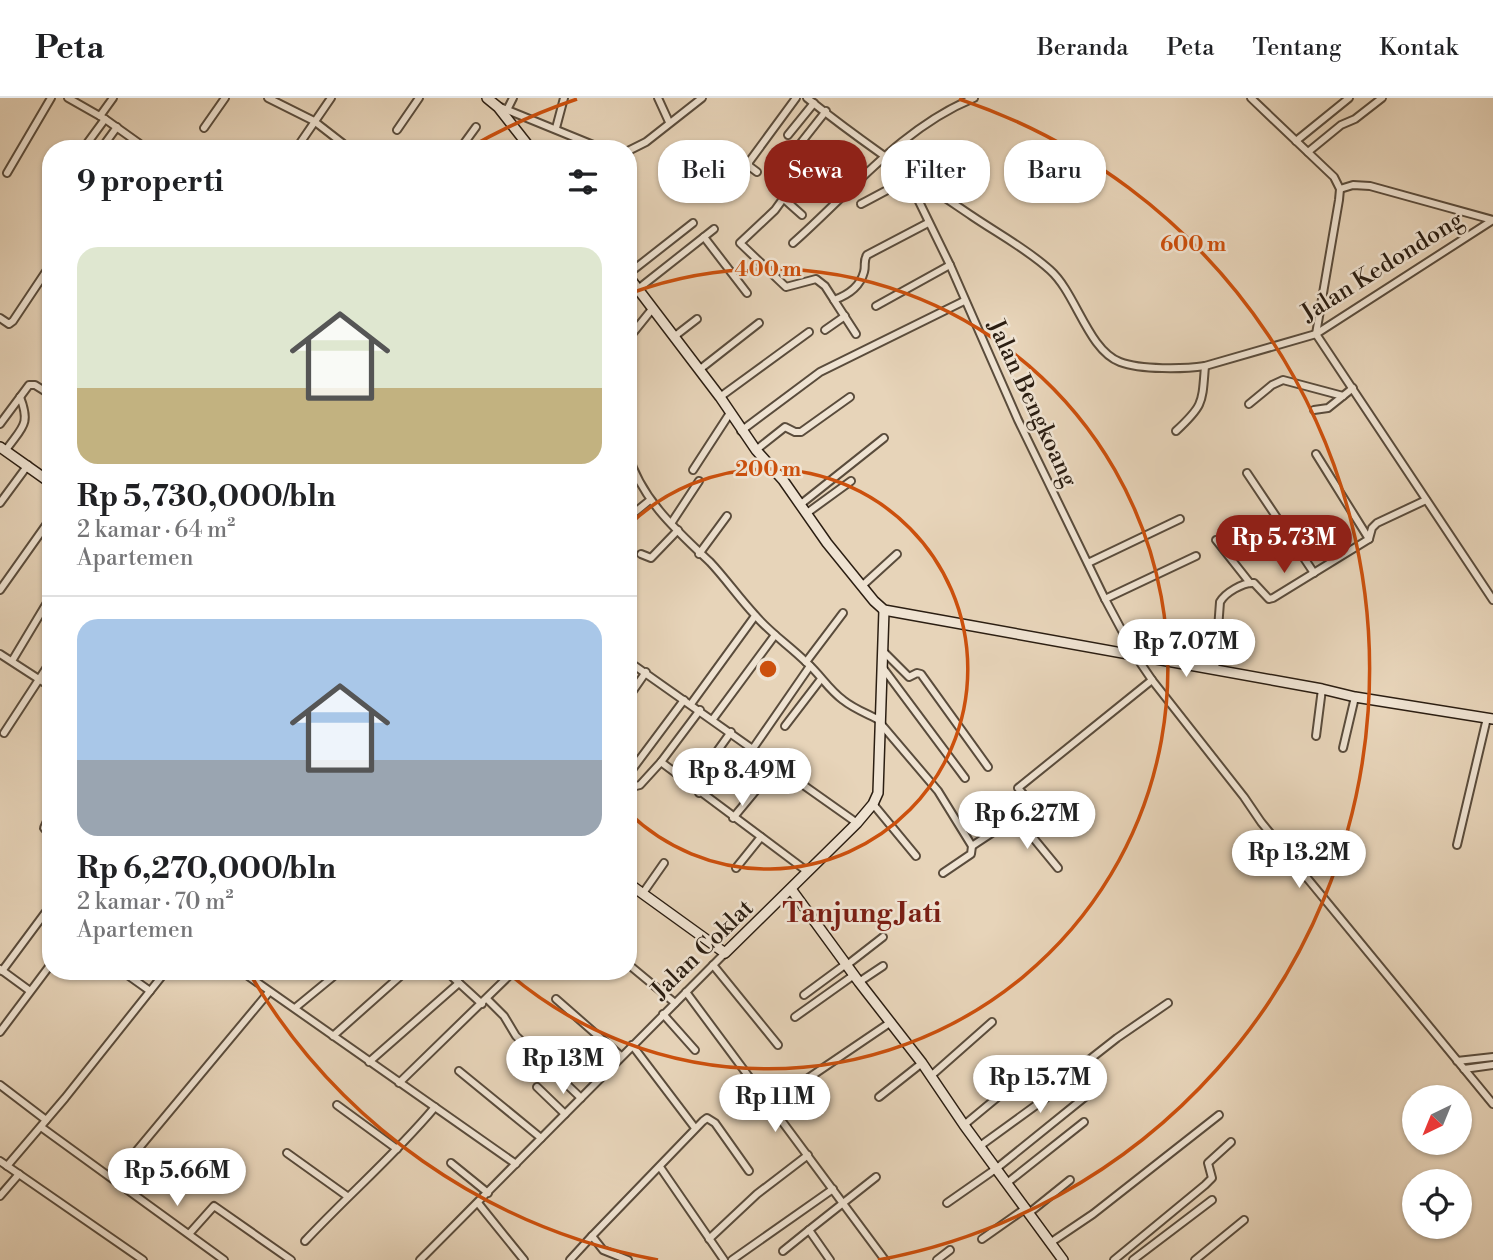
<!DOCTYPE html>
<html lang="id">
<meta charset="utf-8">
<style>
:root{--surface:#fff;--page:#f2f2f2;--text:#202124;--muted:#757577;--line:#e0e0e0;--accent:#8f2418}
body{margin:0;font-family:"Libre Bodoni",serif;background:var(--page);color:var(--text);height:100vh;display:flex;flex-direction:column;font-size:26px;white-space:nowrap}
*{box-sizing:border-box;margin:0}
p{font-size:23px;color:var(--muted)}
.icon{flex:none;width:38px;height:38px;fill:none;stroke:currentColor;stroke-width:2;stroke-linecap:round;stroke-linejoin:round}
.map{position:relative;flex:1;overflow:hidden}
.panel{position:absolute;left:42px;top:42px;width:595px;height:840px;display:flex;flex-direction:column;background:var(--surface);border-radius:28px;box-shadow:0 2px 5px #0004}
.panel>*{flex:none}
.banner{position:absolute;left:658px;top:42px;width:665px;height:63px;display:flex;gap:14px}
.needle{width:46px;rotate:223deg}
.tools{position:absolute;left:1402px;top:987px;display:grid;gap:14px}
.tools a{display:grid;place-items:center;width:70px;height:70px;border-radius:50%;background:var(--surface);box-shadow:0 2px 5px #0004;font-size:35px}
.price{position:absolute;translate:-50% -60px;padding:0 16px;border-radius:24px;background:#fff;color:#222;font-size:23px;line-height:46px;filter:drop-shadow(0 2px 4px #0008)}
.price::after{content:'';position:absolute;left:50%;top:42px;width:21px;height:16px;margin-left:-10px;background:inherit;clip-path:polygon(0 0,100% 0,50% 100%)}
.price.current{background:var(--accent);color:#fff}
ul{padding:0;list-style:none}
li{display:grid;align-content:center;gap:14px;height:371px;padding:0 35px}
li+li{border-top:2px solid var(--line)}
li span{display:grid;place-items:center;height:217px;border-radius:21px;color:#555}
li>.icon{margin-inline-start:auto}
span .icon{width:126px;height:126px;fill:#fffc;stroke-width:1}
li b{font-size:30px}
h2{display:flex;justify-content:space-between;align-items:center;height:84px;padding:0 35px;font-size:30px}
.tag{padding:0 24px;border-radius:28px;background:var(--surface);box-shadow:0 2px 5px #0004;font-size:24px;line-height:63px}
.tag.current{background:var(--accent);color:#fff}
header{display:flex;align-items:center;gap:42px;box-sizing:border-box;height:98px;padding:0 35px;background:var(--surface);border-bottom:2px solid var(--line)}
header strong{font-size:33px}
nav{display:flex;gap:38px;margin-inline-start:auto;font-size:24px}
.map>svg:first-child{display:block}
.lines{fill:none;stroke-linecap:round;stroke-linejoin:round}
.street-casing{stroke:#5a4c3c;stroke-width:10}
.secondary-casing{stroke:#2b1e12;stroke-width:12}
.street{stroke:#efe3d2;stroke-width:6}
.secondary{stroke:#efe3d2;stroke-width:9}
.ring{fill:none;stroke:#cc500d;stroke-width:3.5}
.labels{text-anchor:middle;stroke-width:5;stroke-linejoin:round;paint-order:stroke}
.street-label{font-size:24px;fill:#2b1e12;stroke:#efe3d2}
.quarter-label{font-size:28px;font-weight:bold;fill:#7a1f14;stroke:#efe3d2}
.centre{fill:#cc500d;stroke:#efe3d2;stroke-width:3.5}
.ring-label{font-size:21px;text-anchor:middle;font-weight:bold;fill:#cc500d;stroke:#efe3d2;stroke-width:5;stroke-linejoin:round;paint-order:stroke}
</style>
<header>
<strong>Peta</strong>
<nav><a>Beranda</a><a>Peta</a><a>Tentang</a><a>Kontak</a></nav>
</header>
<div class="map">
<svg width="1493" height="1162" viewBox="0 0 1493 1162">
<rect width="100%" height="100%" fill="#e7d4b9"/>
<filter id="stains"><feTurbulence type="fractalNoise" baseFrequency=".00286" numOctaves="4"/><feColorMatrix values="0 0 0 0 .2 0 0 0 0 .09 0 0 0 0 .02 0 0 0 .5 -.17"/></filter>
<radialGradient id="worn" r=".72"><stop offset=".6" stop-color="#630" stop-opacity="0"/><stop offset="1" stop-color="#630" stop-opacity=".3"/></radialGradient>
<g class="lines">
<defs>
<g id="street">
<polyline points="68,0 105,21 147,51"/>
<polyline points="268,0 314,23 350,51"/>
<polyline points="658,0 669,24"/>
<path d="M807,0C859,42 916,80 972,118C997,135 1027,151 1050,172C1076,195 1088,252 1120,264C1141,272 1184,271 1205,268L1316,236L1493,122"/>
<polyline points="1251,0 1334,79 1340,91 1339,102 1316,236 1493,502"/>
<polyline points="500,9 603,51"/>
<polyline points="507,12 513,0"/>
<polyline points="100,18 113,0"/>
<polyline points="204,30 225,0"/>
<polyline points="556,30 564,0"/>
<polyline points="397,32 419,0"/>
<polyline points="788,37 814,5"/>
<polyline points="1296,43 1349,0"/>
<polyline points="83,51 105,21"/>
<polyline points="101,51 117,29"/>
<polyline points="187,51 189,49"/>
<polyline points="296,51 331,0"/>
<polyline points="460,51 476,29"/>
<polyline points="628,53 646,44 702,0"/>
<polyline points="1308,54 1341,27 1355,21 1382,0"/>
<path d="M786,63L797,71L798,80L775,112L740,145L786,189L816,181L825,188L834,202C848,197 860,189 864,174C866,167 863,163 867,157L928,125"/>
<polyline points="899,68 908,81 950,167 1018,322 1105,501 1135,557 1152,582 1244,699 1261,724 1493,1006"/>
<polyline points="757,74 749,68 749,64 796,0"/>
<polyline points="7,75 51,0"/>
<polyline points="799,77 808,73 812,75 838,101"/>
<polyline points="774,79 826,13"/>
<polyline points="1340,91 1353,87 1370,88 1493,122"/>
<polyline points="784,101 802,117"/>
<polyline points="861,106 908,81"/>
<polyline points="704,139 747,195"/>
<path d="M793,145C851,94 901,30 974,0"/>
<polyline points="628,176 693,125"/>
<polyline points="638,191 714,131"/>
<polyline points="834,202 856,236"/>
<polyline points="876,208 950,167"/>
<polyline points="0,220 9,226 13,223 51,166"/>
<polyline points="825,232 845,218"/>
<polyline points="675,238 697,221"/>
<polyline points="628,241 653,210"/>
<polyline points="699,272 759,225"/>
<polyline points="720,299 809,234"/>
<polyline points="1249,306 1272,287 1283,282 1343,298"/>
<polyline points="1314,312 1328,310 1353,290"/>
<polyline points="0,326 29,287 35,287 51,297"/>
<polyline points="741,333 820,274 964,203"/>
<path d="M1176,333C1204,307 1202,305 1205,268"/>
<path d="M6,352C22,329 31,327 20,299"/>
<polyline points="756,352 785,329 795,334 801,334 850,299"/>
<path d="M628,355C640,400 677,433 710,464C726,481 739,500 755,517C770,535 790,548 806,564C820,576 828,591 843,602C854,611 868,616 881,623"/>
<polyline points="1316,356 1369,441"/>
<polyline points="693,372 730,315"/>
<polyline points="1247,375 1314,475"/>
<polyline points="0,405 28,367"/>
<polyline points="801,406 884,340"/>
<polyline points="807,415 851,383"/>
<polyline points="628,420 650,402"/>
<polyline points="672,424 699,383"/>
<polyline points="1216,442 1250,485"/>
<polyline points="641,456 651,460 678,432"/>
<polyline points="699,456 727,418"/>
<polyline points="1088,465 1180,421"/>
<polyline points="863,487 897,456"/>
<polyline points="0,492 51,420"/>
<polyline points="1105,501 1196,458"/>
<polyline points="883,553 909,579 917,575 921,576 988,669"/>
<polyline points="0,556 51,589"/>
<polyline points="12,563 51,498"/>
<polyline points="628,563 857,725"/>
<polyline points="806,564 843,515"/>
<polyline points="883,570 965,680"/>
<path d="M1215,572L1220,504C1225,495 1243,484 1254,485L1269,501L1273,500L1369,441L1372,430L1377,425L1426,402"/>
<polyline points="628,600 646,574"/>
<polyline points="691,606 755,518"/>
<polyline points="713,621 775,537"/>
<polyline points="881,626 938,693 972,748 971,756 943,775"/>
<polyline points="785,628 821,581"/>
<polyline points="4,635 51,563"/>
<polyline points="1316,638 1322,591"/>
<polyline points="754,649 810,568"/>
<polyline points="1343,650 1355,599"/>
<polyline points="661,664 808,774"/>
<polyline points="628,677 684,602"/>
<polyline points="628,690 640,687 661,664 700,612"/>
<polyline points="699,695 709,678 713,659 731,634"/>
<polyline points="873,706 916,758"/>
<polyline points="51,714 44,730 51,738"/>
<polyline points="1016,719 1058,770"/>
<polyline points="733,720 777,667"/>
<polyline points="1457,747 1487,620"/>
<polyline points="972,748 1016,719 1031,705 1018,690 1152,582"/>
<polyline points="736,770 761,739"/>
<polyline points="643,795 664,765"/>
<polyline points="628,866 675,905"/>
<polyline points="713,867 778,947"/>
<polyline points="847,867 883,839"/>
<polyline points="0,871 30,893"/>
<polyline points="2,873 51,807"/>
<polyline points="122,873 150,893"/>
<polyline points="241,873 516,1066"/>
<polyline points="446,873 482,906"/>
<polyline points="859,884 883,868"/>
<polyline points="686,894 885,1162"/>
<polyline points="804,897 846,866"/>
<polyline points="487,901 504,918 516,938 581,1000"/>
<polyline points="556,901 621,958"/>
<polyline points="295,910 340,873"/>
<polyline points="663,916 695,952"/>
<polyline points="795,919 854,877"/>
<polyline points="0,934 51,866"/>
<polyline points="333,938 406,873"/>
<polyline points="632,947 695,1030"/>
<polyline points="1457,963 1493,959"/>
<polyline points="369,964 459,885"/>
<polyline points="1464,971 1493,967"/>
<polyline points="459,973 541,1040"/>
<polyline points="932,977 992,924"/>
<polyline points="399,985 514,873"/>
<polyline points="0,987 46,1022"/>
<polyline points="537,989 565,1016"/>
<polyline points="879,999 922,965"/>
<polyline points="337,1007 397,1051"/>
<polyline points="771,1009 807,981 891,924"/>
<polyline points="964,1027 999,998"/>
<polyline points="41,1029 224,1162"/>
<polyline points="980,1048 1046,1000 1066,980 1117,940 1168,905"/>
<polyline points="287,1055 347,1098"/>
<polyline points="0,1063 143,1162"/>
<polyline points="451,1065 488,1095"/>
<polyline points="7,1068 65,1000 166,873"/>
<polyline points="660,1069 724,1162"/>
<polyline points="114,1080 269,894"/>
<polyline points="1007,1085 1084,1024"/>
<polyline points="0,1098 19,1076"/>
<polyline points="478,1105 524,1162"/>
<polyline points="947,1105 997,1070 1101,986"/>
<polyline points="1029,1115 1070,1082"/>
<polyline points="189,1136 214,1108 291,1162"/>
<polyline points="709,1141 757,1096 808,1057"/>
<polyline points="982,1141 1026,1110"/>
<path d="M305,1143C348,1097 395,1057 435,1009"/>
<polyline points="1050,1145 1093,1116 1219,1017"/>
<polyline points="783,1153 809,1132"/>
<polyline points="420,1162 725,855"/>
<polyline points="570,1162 592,1138"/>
<polyline points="628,1162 603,1152 592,1138 703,1023 707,1020 715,1025 749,1073"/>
<polyline points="732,1162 833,1091"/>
<polyline points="830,1162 809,1132 876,1079"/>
<polyline points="937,1162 950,1152"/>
<polyline points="1114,1162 1205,1087 1212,1080 1208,1065 1231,1044"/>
<polyline points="1133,1162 1212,1102"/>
<polyline points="1195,1162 1244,1122"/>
</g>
<g id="secondary">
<polyline points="487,0 498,9 531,51"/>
<polyline points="628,178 720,299 756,352 783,382 827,445 874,503 884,512 1322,591 1355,599 1493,621"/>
<polyline points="0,349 51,385"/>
<polyline points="628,785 725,855 857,725 873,706 878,695 884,512"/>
<polyline points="791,791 859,884 922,965 964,1027 1063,1162"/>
</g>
</defs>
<!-- street casing -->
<use href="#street" class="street-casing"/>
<!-- secondary casing -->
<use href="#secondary" class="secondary-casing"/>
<!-- street -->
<use href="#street" class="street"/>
<!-- secondary -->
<use href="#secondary" class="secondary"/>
</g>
<!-- distance rings -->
<g class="ring">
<path d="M629 427A200 200 0 1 1 629 715"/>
<path d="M631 195A400 400 0 1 1 508 875"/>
<path d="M658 1162A601 601 0 0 1 250 876M467 51A601 601 0 0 1 577 1M959 1A601 601 0 0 1 878 1162"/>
</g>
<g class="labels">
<!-- street labels -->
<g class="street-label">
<text transform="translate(1382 168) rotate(-32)" y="8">Jalan Kedondong</text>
<text transform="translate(1033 305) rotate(65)" y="8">Jalan Bengkoang</text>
<text transform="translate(702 851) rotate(-44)" y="8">Jalan Coklat</text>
</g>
<!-- quarter labels -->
<g class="quarter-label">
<text x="862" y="824">Tanjung Jati</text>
</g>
</g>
<circle cx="768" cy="571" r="10" class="centre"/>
<g class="ring-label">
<text x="1193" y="153">600 m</text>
<text x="768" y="178">400 m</text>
<text x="768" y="378">200 m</text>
</g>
<rect width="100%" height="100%" filter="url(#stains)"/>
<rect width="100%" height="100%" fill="url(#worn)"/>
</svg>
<div class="tools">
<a><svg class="needle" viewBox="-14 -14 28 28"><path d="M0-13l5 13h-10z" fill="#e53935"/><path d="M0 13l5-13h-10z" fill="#757577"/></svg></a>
<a><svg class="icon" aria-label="locate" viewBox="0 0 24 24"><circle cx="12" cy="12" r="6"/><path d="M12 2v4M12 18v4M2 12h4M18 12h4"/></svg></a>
</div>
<b class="price current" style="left:1284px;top:477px">Rp 5.73M</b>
<b class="price" style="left:1186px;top:581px">Rp 7.07M</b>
<b class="price" style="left:742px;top:710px">Rp 8.49M</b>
<b class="price" style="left:1027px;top:753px">Rp 6.27M</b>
<b class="price" style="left:1299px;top:792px">Rp 13.2M</b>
<b class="price" style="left:563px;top:998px">Rp 13M</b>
<b class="price" style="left:1040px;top:1017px">Rp 15.7M</b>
<b class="price" style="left:775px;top:1036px">Rp 11M</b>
<b class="price" style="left:177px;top:1110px">Rp 5.66M</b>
<div class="banner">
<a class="tag">Beli</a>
<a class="tag current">Sewa</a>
<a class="tag">Filter</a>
<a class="tag">Baru</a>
</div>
<section class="panel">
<h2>9 properti<svg class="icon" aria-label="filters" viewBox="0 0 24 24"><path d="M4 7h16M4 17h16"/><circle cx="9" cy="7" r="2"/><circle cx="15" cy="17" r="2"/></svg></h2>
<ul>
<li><span style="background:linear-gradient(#dfe7d0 65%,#c2b280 0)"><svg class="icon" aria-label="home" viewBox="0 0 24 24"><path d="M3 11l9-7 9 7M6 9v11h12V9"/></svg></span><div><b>Rp 5,730,000/bln</b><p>2 kamar · 64 m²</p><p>Apartemen</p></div></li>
<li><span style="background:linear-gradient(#a9c7e8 65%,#9aa5b1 0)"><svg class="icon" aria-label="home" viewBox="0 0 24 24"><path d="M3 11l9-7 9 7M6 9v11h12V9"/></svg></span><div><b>Rp 6,270,000/bln</b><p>2 kamar · 70 m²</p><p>Apartemen</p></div></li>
</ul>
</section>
</div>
